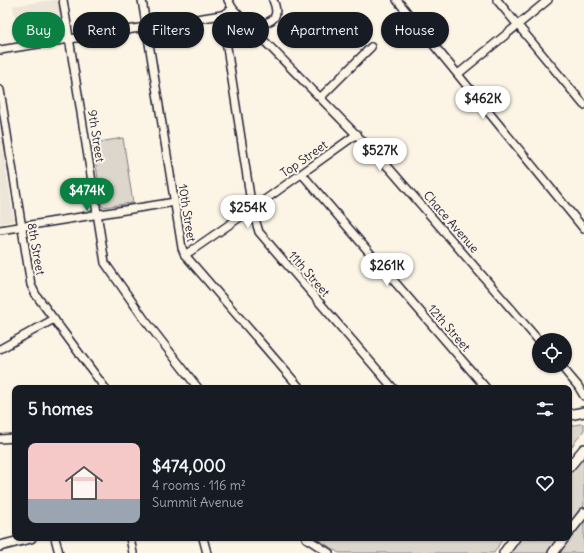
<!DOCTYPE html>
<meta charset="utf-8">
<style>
:root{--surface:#171b24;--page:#242831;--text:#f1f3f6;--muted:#9ea1a6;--line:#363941;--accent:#0b8043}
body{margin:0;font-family:Delius,sans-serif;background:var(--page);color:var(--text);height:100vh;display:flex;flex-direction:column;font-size:15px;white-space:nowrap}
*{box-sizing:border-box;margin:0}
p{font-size:13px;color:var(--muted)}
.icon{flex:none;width:22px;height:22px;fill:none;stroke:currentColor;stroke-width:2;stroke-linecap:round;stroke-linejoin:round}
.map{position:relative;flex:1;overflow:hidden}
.sheet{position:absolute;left:12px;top:385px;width:560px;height:156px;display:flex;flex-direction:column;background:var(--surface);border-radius:8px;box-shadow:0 1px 3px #0004}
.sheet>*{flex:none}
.hud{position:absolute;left:12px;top:12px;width:560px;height:36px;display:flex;gap:8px}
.fabs{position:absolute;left:532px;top:333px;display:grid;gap:8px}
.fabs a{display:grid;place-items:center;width:40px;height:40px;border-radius:50%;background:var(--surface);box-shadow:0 1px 3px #0004;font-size:20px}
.price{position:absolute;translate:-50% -34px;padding:0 9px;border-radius:14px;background:#fff;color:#222;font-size:13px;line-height:26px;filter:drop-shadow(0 1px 2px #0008)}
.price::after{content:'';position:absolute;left:50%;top:24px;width:12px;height:9px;margin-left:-6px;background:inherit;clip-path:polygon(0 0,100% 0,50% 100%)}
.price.current{background:var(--accent);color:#fff}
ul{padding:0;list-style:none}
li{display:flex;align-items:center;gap:12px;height:100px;padding:0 16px}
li+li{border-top:1px solid var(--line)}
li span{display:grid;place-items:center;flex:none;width:112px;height:80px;border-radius:8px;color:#555}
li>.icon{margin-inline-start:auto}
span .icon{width:48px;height:48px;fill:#fffc;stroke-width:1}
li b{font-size:17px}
h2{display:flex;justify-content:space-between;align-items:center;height:48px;padding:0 16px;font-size:17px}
.tag{padding:0 14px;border-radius:18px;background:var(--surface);box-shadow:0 1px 3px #0004;font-size:14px;line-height:36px}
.tag.current{background:var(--accent);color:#fff}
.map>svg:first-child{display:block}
.built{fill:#ece5d8}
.green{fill:#dcd6cc;stroke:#7f7c84}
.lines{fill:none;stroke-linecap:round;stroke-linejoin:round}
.minor-casing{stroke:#22223b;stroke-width:10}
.major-casing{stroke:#22223b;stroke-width:12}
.minor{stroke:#fcf5e5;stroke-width:7}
.major{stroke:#fcf5e5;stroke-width:9}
.labels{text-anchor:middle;stroke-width:4;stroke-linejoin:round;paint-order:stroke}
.street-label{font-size:12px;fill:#22223b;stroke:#fcf5e5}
</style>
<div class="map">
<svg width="584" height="553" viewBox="0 0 584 553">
<rect width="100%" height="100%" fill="#fcf5e5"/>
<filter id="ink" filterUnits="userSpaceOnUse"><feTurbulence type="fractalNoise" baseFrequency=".025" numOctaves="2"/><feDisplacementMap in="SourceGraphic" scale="8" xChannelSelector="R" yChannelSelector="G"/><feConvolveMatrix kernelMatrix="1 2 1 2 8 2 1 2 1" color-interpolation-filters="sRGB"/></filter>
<g filter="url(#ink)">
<!-- built -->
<g class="built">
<polygon points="53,0 60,0 65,34 19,41 13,6"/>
<polygon points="0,132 14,221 0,223"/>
</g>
<!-- green -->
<g class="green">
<polygon points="123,138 133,203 102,207 93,143"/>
<polygon points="580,424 584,424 584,430 569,450 569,426"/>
<polygon points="584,455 584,506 569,524 569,473"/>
<polygon points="584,513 584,553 554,553 565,538 569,538 569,533"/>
<polygon points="316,538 503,538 494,553 339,553"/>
<polygon points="520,538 559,538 548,553 510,553"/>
</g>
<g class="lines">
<defs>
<g id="minor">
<polyline points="63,0 105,263 145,320 198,388"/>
<polyline points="142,0 182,248 185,255 300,388"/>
<polyline points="228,0 233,9 390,169 539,341"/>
<polyline points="397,0 584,229"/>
<polyline points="497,0 584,105"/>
<polyline points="222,15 252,209 259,232 393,388"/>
<path d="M252,28C269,22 282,21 273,0"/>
<polyline points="0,50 222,15 233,9"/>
<polyline points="458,74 548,0"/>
<polyline points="0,90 31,285 36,295 105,388"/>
<polyline points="321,97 371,47"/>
<polyline points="302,174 486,388"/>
<polyline points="0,230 175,202"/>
<polyline points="185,255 252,209 357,134"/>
<polyline points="0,349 54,319"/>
<polyline points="561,366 578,386 584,396"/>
<polyline points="0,439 15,438"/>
<polyline points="55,538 59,553"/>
<polyline points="130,538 133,553"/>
<polyline points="203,538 207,553"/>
<polyline points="306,538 329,553"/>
</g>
<g id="major">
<polyline points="569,415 584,412"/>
<polyline points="569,467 584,449"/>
<polyline points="569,532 584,513"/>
<polyline points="0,546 31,538"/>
<polyline points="504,553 515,538"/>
<polyline points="553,553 564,538"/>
</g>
</defs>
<!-- minor casing -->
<use href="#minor" class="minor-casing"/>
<!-- major casing -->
<use href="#major" class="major-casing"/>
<!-- minor -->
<use href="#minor" class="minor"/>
<!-- major -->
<use href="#major" class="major"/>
</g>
</g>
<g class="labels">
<!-- street labels -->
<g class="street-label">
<text transform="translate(96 136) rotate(81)" y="4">9th Street</text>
<text transform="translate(304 159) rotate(-35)" y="4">Top Street</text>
<text transform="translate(187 213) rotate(81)" y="4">10th Street</text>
<text transform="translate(451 222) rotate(49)" y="4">Chace Avenue</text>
<text transform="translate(36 249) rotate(80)" y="4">8th Street</text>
<text transform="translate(309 274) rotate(49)" y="4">11th Street</text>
<text transform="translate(449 328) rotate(49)" y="4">12th Street</text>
</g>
</g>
</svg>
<div class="fabs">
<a><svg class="icon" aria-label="locate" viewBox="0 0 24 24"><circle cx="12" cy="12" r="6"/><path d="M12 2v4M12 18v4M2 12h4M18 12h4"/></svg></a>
</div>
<b class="price" style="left:483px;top:120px">$462K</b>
<b class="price" style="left:380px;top:172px">$527K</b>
<b class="price current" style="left:87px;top:212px">$474K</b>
<b class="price" style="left:248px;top:229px">$254K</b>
<b class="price" style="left:387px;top:287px">$261K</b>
<div class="hud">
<a class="tag current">Buy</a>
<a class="tag">Rent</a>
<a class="tag">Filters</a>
<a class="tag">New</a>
<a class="tag">Apartment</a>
<a class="tag">House</a>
</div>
<section class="sheet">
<h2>5 homes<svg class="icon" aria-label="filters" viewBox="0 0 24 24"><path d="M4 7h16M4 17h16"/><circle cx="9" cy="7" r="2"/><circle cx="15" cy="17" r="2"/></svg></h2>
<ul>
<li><span style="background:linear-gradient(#f6c9c9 70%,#9aa5b1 0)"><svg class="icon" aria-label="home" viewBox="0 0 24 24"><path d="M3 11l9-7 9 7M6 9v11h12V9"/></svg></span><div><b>$474,000</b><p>4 rooms · 116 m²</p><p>Summit Avenue</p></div><svg class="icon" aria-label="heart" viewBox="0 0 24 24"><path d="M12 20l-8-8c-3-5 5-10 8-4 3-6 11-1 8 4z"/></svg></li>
</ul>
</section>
</div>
